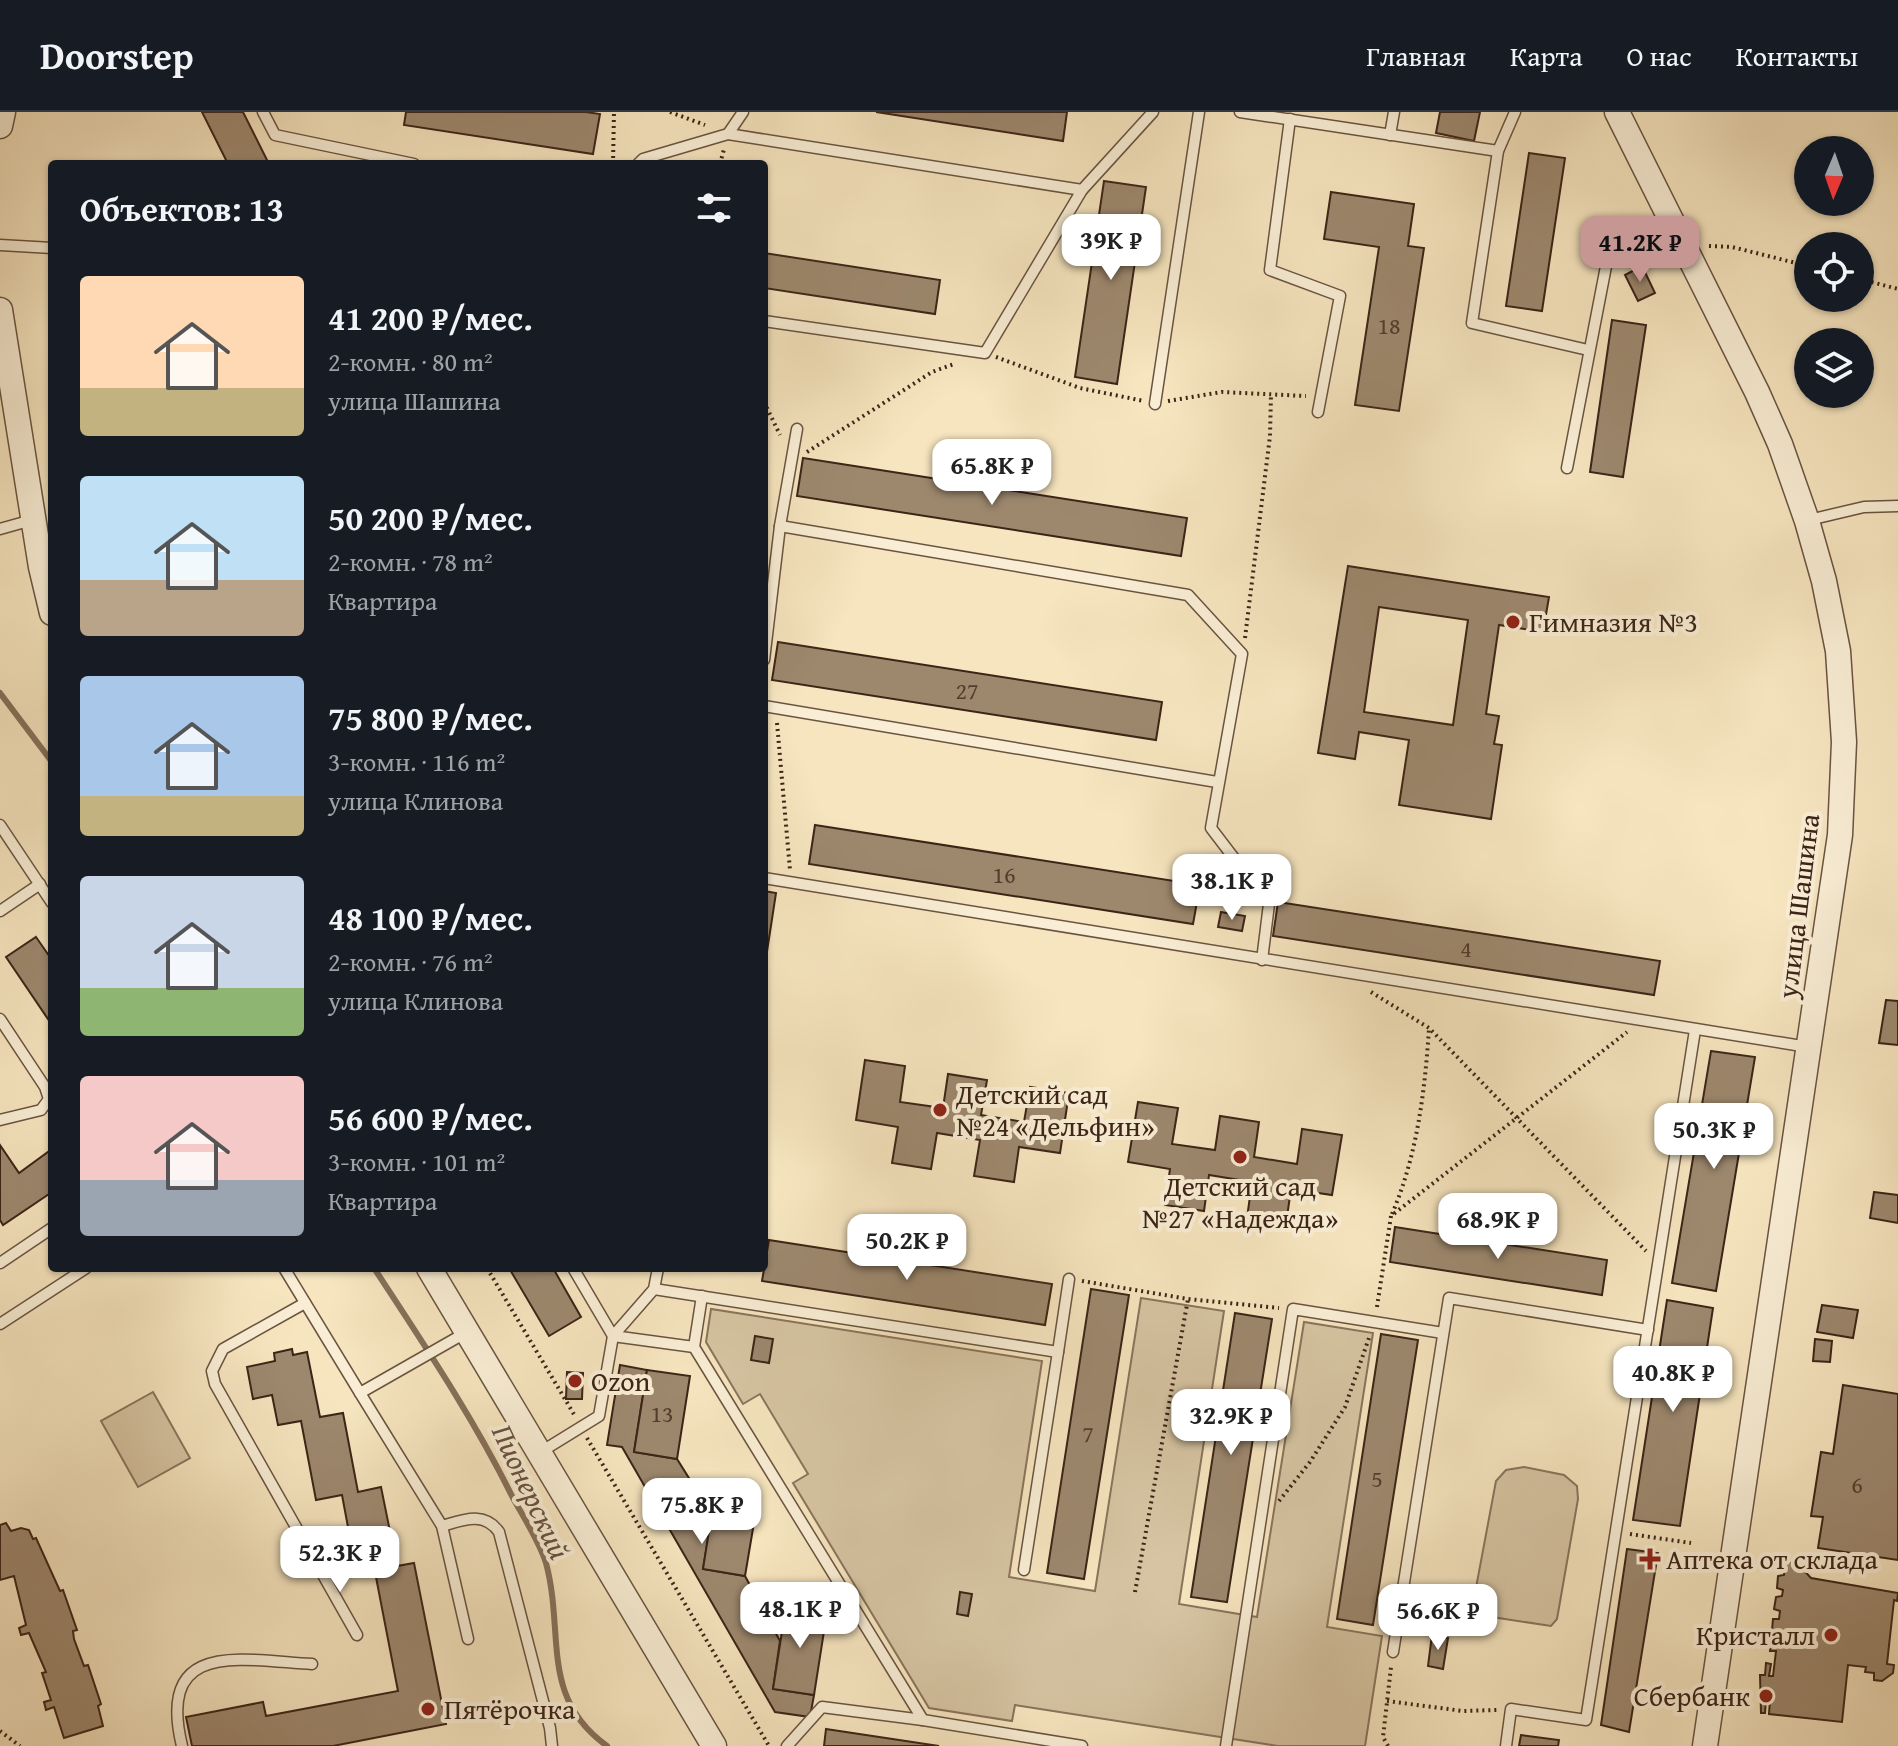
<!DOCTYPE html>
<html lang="ru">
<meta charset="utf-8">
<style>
:root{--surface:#171b24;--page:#242831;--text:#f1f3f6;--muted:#9ea1a6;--line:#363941;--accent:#c59692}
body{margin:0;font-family:"Gentium Book Plus",serif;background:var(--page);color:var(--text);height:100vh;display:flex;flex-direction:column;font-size:30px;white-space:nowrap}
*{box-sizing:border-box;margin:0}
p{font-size:26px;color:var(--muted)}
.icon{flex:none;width:44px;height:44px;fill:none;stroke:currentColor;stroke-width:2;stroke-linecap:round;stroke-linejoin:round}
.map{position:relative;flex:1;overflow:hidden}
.panel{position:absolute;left:48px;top:48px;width:720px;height:1112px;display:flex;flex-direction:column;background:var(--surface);border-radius:8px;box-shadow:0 2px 6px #0004}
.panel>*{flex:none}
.needle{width:52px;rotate:182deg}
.fabs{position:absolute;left:1794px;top:24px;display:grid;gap:16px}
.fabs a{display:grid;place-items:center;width:80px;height:80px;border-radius:50%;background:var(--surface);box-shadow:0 2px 6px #0004;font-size:40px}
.price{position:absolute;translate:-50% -68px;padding:0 18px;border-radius:16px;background:#fff;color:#222;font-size:26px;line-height:52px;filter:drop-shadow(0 2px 4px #0008)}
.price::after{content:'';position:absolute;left:50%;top:48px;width:24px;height:18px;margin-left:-12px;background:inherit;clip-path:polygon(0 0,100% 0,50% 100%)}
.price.on{background:var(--accent);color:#111}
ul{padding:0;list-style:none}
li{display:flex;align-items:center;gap:24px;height:200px;padding:0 32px}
li span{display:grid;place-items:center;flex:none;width:224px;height:160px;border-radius:8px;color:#555}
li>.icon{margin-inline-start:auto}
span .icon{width:96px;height:96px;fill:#fffc;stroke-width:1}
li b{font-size:34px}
h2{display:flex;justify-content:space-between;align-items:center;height:96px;padding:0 32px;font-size:34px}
header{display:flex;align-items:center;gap:48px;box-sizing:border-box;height:112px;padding:0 40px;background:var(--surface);border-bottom:2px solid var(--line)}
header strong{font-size:38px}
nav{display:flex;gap:44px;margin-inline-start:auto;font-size:28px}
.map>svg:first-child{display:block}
.green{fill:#d6c4a2;stroke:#89745c;stroke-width:2}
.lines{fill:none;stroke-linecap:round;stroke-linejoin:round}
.stream{stroke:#86705a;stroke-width:6}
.building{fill:#9d886e;stroke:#3c2417;stroke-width:2;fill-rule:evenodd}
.service-casing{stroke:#6a5441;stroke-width:13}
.tertiary-casing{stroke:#6a5441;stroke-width:27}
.path{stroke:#3c2417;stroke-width:4;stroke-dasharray:2 4;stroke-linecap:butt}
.service{stroke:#f9eed5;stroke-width:10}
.tertiary{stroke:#f9eed5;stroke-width:24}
.poi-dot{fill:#8f2418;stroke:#f9eed5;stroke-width:3}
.labels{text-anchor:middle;stroke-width:8;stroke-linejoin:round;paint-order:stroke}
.number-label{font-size:24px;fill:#543d2d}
.poi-label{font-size:28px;fill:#3c2417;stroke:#f9eed5;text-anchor:start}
.street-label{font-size:28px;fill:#3c2417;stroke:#f9eed5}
.water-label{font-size:30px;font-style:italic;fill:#67503e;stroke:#f9eed5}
</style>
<header>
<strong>Doorstep</strong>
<nav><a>Главная</a><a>Карта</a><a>О нас</a><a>Контакты</a></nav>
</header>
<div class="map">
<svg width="1898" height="1634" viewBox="0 0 1898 1634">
<rect width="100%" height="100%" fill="#f6e5bf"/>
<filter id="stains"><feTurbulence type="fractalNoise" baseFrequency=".0025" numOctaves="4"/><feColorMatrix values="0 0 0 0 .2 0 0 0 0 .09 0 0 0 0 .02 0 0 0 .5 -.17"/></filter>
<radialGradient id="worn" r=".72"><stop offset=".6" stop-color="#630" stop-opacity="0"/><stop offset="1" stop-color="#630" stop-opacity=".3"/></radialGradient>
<!-- green -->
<g class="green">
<polygon points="1141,1186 1224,1199 1179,1492 1257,1505 1304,1210 1373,1221 1327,1515 1382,1524 1365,1634 1278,1634 1015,1593 1012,1609 929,1596 793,1371 808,1362 760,1282 743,1292 706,1230 711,1197 1042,1249 1009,1465 1095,1479"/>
<polygon points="153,1280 190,1346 138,1375 101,1309"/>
<polygon points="1524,1355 1564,1363 1577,1374 1578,1387 1557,1507 1551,1514 1479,1503 1472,1497 1496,1369 1506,1358"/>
</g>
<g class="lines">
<!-- stream -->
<g class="stream">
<polyline points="0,581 52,650"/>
<path d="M374,1156C423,1231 473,1305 513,1386C524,1406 539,1429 546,1451C565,1522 539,1585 607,1634"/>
</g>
</g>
<!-- building -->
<g class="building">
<polygon points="202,0 243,0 269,52 228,52"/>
<polygon points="406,0 586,0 600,2 593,42 404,13"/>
<polygon points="876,0 1067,0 1063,29"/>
<polygon points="1440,0 1480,0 1474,29 1436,21"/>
<polygon points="1529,41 1565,46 1542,199 1506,194"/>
<polygon points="1104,69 1146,75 1117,272 1075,265"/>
<polygon points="1331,80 1414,92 1408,134 1424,136 1399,299 1355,293 1379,135 1324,127"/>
<polygon points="764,141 940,168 935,202 764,176"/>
<polygon points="1642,154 1655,181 1638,189 1625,163"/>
<polygon points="1612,208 1646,213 1623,365 1590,360"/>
<polygon points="803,346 1187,406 1181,444 797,384"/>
<path d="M1348,454L1549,485L1543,520L1499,513L1486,602L1499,604L1494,632L1502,633L1491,707L1399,693L1409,628L1359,620L1355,647L1318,641ZM1379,495L1468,508L1453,613L1364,600Z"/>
<polygon points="778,530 1162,590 1156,628 772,568"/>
<polygon points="815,713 1200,773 1193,812 809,752"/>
<polygon points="764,779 776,781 764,859"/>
<polygon points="1278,790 1660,849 1654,883 1273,824"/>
<polygon points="1221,800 1245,804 1242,819 1218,815"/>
<polygon points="36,825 52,848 52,913 6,845"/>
<polygon points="1886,888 1898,889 1898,933 1879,931"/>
<polygon points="1711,939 1755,945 1716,1179 1672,1171"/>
<polygon points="865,948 905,954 900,990 943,996 948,962 987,968 981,1003 1024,1010 1030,975 1069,981 1060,1041 1019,1035 1014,1070 974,1064 980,1028 937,1021 931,1057 892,1051 898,1015 856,1008"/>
<polygon points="1138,990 1178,996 1172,1032 1215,1038 1220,1004 1259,1010 1254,1045 1297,1052 1302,1017 1342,1023 1332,1083 1291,1077 1286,1112 1247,1106 1252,1070 1209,1063 1204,1099 1165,1093 1170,1057 1128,1050"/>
<polygon points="0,1033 19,1061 52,1037 52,1080 3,1113 0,1108"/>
<polygon points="1874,1080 1898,1083 1898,1111 1870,1106"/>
<polygon points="1395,1115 1607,1148 1602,1183 1390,1150"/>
<polygon points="769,1128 1052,1172 1045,1213 762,1169"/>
<polygon points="509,1156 553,1156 581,1205 549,1224"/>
<polygon points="1091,1177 1129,1183 1084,1467 1047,1461"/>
<polygon points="1667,1188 1713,1196 1680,1414 1633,1408"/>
<polygon points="1822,1193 1858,1198 1853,1226 1817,1220"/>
<polygon points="1235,1201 1272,1207 1227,1490 1191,1485"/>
<polygon points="1381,1222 1418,1228 1373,1513 1337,1507"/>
<polygon points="755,1224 773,1227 769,1251 751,1248"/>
<polygon points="1815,1227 1832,1229 1830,1250 1813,1249"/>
<polygon points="292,1237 293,1243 307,1240 320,1305 343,1301 358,1380 381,1375 397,1454 414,1451 446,1612 333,1634 192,1634 186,1605 263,1590 266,1604 398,1579 375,1460 357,1463 342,1383 316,1388 301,1309 278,1313 272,1283 253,1287 247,1255 275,1249 274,1241"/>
<polygon points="620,1253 647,1258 634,1340 677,1347 712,1403 703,1457 745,1464 780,1529 773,1577 814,1583 810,1605 775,1600 622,1335 607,1333"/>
<polygon points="647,1258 690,1264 677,1347 634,1340"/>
<polygon points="567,1260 583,1261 582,1287 566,1287"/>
<polygon points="1843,1273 1898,1282 1898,1448 1818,1436 1823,1405 1811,1404 1821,1340 1833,1342"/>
<polygon points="716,1374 759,1381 745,1464 703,1457"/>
<polygon points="6,1411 11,1419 21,1416 29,1418 33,1427 36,1426 60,1479 63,1478 77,1518 73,1519 74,1527 84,1554 88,1553 101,1592 98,1594 103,1614 64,1626 54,1595 46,1598 44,1590 51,1588 42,1561 46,1560 29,1521 21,1523 19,1516 26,1513 14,1464 0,1468 0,1413"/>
<polygon points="1627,1437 1658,1441 1629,1620 1601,1613"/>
<polygon points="1786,1450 1798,1452 1811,1466 1898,1481 1897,1489 1894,1488 1887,1552 1894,1553 1893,1561 1882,1569 1874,1568 1874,1561 1865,1560 1866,1555 1848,1553 1842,1610 1769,1602 1770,1588 1766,1587 1765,1601 1761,1601 1760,1563 1765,1563 1766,1551 1771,1552 1769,1564 1773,1564 1776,1539 1770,1539 1773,1507 1779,1507 1780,1499 1774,1497 1776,1485 1782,1484 1783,1478 1777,1476 1778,1464 1784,1463"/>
<polygon points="960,1480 972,1482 968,1504 957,1502"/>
<polygon points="786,1494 827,1500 814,1583 773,1577"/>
<polygon points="1432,1523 1448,1526 1443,1557 1428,1554"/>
<polygon points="826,1617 939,1634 824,1634"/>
<polygon points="1521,1623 1559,1628 1558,1634 1519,1634"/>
</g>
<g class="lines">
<defs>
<g id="service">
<polyline points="263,0 275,23 414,52"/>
<polyline points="1240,0 1498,39"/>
<polyline points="1515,0 1498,39 1472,211 1588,238"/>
<polyline points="1290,7 1270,158 1340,184 1318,300"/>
<polyline points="728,22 1082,78 1153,0"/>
<polyline points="1390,23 1394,0"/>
<polyline points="638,52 643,47 728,22 743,0"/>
<polyline points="0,133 52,136"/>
<polyline points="764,209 985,241 1082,78"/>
<polyline points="1155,292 1199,0"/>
<polyline points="1567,356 1608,144 1627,113"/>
<polyline points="1809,408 1864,395 1898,394"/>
<polyline points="780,414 1188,483 1242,542 1211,716 1269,792 1262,848"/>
<polyline points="0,417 32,408"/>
<polyline points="764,548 780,414 797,317"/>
<polyline points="764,594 1217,670"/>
<polyline points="0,713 52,791"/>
<polyline points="764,766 1808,935"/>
<polyline points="0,799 40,772"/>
<polyline points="0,907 45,975 49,987 41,998 0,1008"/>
<polyline points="0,1151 52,1116"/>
<polyline points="284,1156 360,1281 467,1220"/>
<polyline points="573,1156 613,1224 654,1177 658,1156"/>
<polyline points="654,1177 1058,1240 1069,1167"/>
<polyline points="702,1184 694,1235 923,1608 1082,1634"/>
<polyline points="305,1191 223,1237 212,1259 215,1272 357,1523"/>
<polyline points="0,1212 86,1156"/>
<polyline points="360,1281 442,1414 468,1527"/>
<polyline points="539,1341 599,1304 613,1224 694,1235"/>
<path d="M442,1414C463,1408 484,1399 499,1420L550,1616L552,1634"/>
<polyline points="1024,1458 1058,1240"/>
<polyline points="1393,1540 1449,1186 1648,1218"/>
<path d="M182,1634C156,1527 241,1548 312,1552"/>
<polyline points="787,1634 822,1595 923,1608"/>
<polyline points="1226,1634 1293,1197 1443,1221"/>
<polyline points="1506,1634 1511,1597 1586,1608 1695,918"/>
</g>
<g id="tertiary">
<polyline points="1617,0 1757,280 1780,332 1807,409 1824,469 1838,539 1844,630 1840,723 1705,1634"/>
<polyline points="0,14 3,0"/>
<polyline points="0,198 41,455 52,501"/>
<polyline points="429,1156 714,1634"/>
</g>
</defs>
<!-- service casing -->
<use href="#service" class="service-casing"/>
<!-- tertiary casing -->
<use href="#tertiary" class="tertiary-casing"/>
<!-- path -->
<g class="path">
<polyline points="670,0 705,13"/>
<polyline points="613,52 614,0"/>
<polyline points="720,52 724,37"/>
<polyline points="1709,134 1732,135 1808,154"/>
<polyline points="1860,167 1898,177"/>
<polyline points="996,245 1080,276 1144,289"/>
<polyline points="1168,289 1222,280 1306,284"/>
<polyline points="764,290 780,323"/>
<polyline points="807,340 932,260 954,252"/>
<polyline points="1245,526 1270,324 1271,282"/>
<polyline points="777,611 790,758"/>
<polyline points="1371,880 1429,916 1646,1139"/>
<path d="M1392,1102C1417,1044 1425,979 1429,916"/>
<polyline points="487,1156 575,1304"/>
<polyline points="1082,1169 1188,1187 1279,1196"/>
<polyline points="1377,1195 1391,1104 1627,920"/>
<polyline points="587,1326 769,1634"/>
<polyline points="1279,1389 1310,1350 1345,1295 1370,1223"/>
<polyline points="1630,1422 1691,1431"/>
<polyline points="1135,1480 1188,1187"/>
<polyline points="1387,1589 1463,1599 1497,1598"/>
<polyline points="0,1619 20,1634"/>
<polyline points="1388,1634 1383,1625 1391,1555"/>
</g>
<!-- service -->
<use href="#service" class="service"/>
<!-- tertiary -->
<use href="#tertiary" class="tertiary"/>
</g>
<!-- markers -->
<g class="poi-dot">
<circle cx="1513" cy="510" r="8"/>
<circle cx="940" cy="998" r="8"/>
<circle cx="1240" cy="1045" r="8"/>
<circle cx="575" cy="1269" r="8"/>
<path d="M1646 1435h8v8h8v8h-8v8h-8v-8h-8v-8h8z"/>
<circle cx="1831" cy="1523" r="8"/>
<circle cx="1766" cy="1584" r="8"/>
<circle cx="428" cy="1597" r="8"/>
</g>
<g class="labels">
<!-- number labels -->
<g class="number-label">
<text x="1389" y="222">18</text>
<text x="967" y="587">27</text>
<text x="1004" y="771">16</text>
<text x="1466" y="845">4</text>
<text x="662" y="1310">13</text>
<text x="1088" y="1330">7</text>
<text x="1377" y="1375">5</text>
<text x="1857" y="1381">6</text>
</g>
<!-- poi labels -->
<g class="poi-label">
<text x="1529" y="520">Гимназия №3</text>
<text x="956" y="992">Детский сад<tspan x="956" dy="32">№24 «Дельфин»</tspan></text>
<text x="1240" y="1084" text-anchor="middle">Детский сад<tspan x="1240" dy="32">№27 «Надежда»</tspan></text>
<text x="591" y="1279">Ozon</text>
<text x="1666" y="1457">Аптека от склада</text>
<text x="1815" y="1533" text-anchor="end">Кристалл</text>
<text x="1750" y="1594" text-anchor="end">Сбербанк</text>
<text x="444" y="1607">Пятёрочка</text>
</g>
<!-- street labels -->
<g class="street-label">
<text transform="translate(1798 794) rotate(-83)" y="10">улица Шашина</text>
</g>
<!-- water labels -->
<g class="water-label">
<text transform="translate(531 1380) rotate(65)" y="10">Пионерский</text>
</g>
</g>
<rect width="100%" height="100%" filter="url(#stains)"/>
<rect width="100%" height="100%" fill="url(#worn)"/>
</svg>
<div class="fabs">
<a><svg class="needle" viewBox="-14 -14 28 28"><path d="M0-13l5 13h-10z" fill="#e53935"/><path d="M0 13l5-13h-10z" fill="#9ea1a6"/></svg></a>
<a><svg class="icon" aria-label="locate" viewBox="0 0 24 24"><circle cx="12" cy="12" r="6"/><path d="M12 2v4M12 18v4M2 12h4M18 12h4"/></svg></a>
<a><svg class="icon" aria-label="layers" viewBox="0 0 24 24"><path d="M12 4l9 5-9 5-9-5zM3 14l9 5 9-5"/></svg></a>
</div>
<b class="price" style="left:1111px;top:170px">39K ₽</b>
<b class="price on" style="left:1640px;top:172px">41.2K ₽</b>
<b class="price" style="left:992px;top:395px">65.8K ₽</b>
<b class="price" style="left:1232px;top:810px">38.1K ₽</b>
<b class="price" style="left:1714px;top:1059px">50.3K ₽</b>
<b class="price" style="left:1498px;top:1149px">68.9K ₽</b>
<b class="price" style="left:907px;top:1170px">50.2K ₽</b>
<b class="price" style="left:1673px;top:1302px">40.8K ₽</b>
<b class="price" style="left:1231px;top:1345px">32.9K ₽</b>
<b class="price" style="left:702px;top:1434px">75.8K ₽</b>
<b class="price" style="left:340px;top:1482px">52.3K ₽</b>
<b class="price" style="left:800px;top:1538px">48.1K ₽</b>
<b class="price" style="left:1438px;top:1540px">56.6K ₽</b>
<section class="panel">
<h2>Объектов: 13<svg class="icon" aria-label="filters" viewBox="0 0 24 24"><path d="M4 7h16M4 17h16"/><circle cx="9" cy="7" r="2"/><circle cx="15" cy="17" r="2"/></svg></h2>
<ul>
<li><span style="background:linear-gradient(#ffd9b3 70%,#c2b280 0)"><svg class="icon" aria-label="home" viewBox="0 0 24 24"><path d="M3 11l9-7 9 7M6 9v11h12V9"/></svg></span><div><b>41 200 ₽/мес.</b><p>2-комн. · 80 m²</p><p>улица Шашина</p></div></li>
<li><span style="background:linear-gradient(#bfe0f5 65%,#b9a48a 0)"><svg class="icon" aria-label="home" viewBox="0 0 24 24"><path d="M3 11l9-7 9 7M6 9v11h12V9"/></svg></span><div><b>50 200 ₽/мес.</b><p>2-комн. · 78 m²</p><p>Квартира</p></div></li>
<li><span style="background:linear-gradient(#a9c7e8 75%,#c2b280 0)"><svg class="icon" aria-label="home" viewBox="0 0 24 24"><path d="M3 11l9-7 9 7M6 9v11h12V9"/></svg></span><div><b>75 800 ₽/мес.</b><p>3-комн. · 116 m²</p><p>улица Клинова</p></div></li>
<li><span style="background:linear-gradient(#c9d6e8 70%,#8fb573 0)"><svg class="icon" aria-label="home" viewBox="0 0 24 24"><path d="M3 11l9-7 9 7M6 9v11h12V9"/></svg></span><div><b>48 100 ₽/мес.</b><p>2-комн. · 76 m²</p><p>улица Клинова</p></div></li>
<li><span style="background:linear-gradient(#f6c9c9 65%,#9aa5b1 0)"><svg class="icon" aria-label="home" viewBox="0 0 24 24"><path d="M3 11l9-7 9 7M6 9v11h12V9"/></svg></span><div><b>56 600 ₽/мес.</b><p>3-комн. · 101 m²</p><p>Квартира</p></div></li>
</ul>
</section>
</div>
